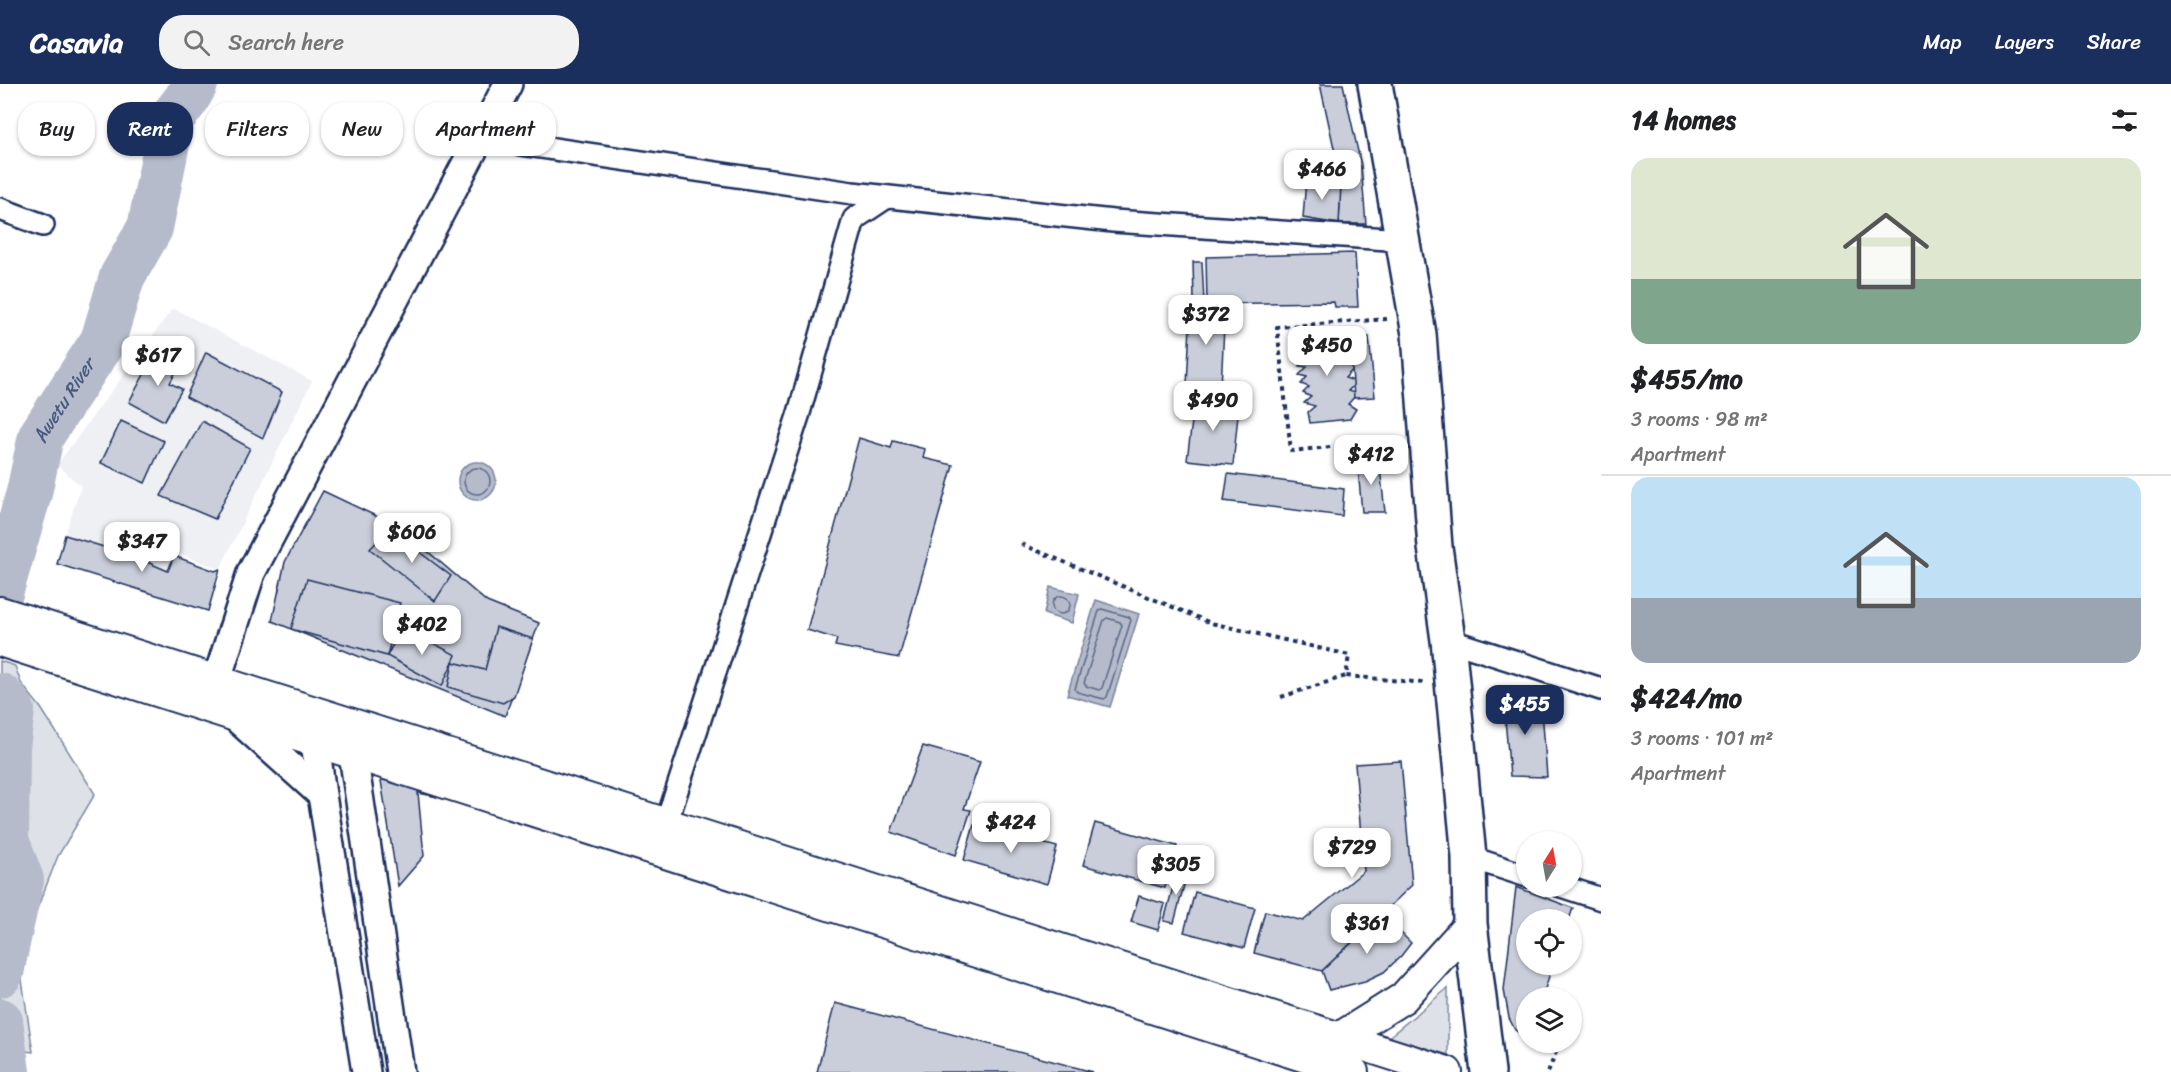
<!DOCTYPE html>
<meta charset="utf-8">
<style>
:root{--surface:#fff;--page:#f2f2f2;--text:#202124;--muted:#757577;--line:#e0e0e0;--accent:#1b2f5e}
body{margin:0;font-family:Sriracha,sans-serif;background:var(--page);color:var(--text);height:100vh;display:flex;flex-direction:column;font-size:22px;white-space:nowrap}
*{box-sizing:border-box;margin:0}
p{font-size:20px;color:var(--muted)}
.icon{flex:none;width:33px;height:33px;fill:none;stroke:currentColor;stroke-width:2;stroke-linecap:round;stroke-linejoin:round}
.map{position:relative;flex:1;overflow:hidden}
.side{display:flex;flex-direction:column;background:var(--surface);width:570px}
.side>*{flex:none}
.banner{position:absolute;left:18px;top:18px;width:570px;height:54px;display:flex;gap:12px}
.needle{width:39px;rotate:11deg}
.controls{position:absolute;left:1516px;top:747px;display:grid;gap:12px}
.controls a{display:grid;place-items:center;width:66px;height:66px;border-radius:50%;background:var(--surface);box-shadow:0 2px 4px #0004;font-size:30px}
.price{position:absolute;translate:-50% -51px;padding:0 14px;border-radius:12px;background:#fff;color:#222;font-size:20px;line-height:39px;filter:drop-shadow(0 2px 3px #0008)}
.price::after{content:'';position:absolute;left:50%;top:36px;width:18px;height:14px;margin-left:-9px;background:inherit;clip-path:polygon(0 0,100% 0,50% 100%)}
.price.selected{background:var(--accent);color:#fff}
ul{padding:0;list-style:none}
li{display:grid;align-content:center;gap:12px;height:318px;padding:0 30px}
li+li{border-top:2px solid var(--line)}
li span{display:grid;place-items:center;height:186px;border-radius:18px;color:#555}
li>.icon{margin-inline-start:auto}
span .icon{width:108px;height:108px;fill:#fffc;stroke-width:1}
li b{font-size:26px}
h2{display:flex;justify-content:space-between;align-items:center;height:72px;padding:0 30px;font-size:26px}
.chip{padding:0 21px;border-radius:24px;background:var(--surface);box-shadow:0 2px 4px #0004;font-size:21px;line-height:54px}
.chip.selected{background:var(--accent);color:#fff}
header{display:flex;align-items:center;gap:36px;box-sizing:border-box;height:84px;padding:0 30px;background:var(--accent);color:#fff}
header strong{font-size:28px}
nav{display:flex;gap:33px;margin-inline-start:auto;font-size:21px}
.search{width:420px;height:54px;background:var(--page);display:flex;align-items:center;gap:15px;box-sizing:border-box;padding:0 21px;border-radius:24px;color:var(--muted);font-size:22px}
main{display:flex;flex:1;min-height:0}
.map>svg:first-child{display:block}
.built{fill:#eff0f4}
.green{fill:#dee1e7;stroke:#7c88a2;stroke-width:1.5}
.water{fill:#b5bbca;stroke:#77839f;stroke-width:1.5}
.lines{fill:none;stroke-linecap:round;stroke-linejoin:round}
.shore{stroke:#596789;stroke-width:1.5}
.river{stroke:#b5bbca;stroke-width:46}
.building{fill:#caceda;stroke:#1b2f5e;stroke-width:1.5}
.minor-casing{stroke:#1b2f5e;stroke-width:26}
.tertiary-casing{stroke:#1b2f5e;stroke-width:32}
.secondary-casing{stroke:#1b2f5e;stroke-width:34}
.trunk-casing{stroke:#1b2f5e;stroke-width:38}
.path{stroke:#1b2f5e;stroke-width:4;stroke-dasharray:4.5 4.5;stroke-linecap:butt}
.minor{stroke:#fff;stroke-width:21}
.tertiary{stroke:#fff;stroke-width:27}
.secondary{stroke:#fff;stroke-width:30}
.trunk{stroke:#fff;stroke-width:33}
.labels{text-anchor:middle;stroke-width:6;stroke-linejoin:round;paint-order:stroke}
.water-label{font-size:18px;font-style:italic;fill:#49597e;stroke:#fff}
</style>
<header>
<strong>Casavia</strong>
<div class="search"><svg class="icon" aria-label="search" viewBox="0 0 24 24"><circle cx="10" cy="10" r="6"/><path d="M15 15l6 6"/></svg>Search here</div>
<nav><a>Map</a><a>Layers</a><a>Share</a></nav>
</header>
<main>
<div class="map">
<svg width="1601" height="988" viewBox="0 0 1601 988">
<rect width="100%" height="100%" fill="#fff"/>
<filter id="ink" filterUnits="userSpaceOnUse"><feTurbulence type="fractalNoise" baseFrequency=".0167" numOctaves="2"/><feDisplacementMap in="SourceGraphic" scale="12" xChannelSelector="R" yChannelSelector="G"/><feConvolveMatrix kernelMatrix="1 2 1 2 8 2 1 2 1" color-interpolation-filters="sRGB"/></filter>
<g filter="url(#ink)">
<!-- built -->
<polygon class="built" points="173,224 312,297 220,485 177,469 168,487 133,472 65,451 81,402 57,381"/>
<!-- green -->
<g class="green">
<polygon points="0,577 15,582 21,599 41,624 95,710 58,772 35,830 22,896 33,968 0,964 0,689 7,687 7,663 0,634"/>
<polygon points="1448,904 1448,971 1389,953"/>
</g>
<!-- water -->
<g class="water">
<circle cx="477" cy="397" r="19"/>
<polygon points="1050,503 1079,510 1072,539 1044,530"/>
<polygon points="1096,516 1139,530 1110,623 1067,611"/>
</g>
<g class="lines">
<!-- shore -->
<g class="shore">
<circle cx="477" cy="397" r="13"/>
<circle cx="1061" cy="521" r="9"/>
<polygon points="1102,525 1129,533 1131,536 1107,613 1104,615 1077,608 1075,605 1099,527"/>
<polygon points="1107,534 1120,538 1122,541 1102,604 1099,606 1086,602 1084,599 1104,536"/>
</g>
<!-- river -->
<g class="river">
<path id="s1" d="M0,509L29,409L41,352L103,257L122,193L150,144L172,34L186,16L195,0"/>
<polyline points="0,612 12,626 7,663 6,756 21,796 0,890"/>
<polyline points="0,937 7,988"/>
</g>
</g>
<!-- building -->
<g class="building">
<polygon points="1320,0 1343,0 1361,81 1366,140 1339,140 1341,96"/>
<polygon points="1306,95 1341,100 1339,140 1303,134"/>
<polygon points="1355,169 1358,223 1335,223 1334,218 1207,220 1206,173"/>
<polygon points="1193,178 1202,178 1204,218 1194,216"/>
<polygon points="1191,222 1225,223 1221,303 1187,301"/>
<polygon points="1319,244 1348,259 1340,265 1352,271 1344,280 1355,283 1345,294 1357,298 1348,307 1357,310 1348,320 1356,325 1350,335 1310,339 1308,328 1315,322 1304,319 1311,313 1303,309 1309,303 1301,300 1307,293 1299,291 1307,283 1299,282 1305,275 1298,272 1305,264 1296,261"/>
<polygon points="1369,253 1375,313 1354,314 1350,255"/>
<polygon points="157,267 180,280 170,299 182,305 164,337 129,318"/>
<polygon points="206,268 282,308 263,354 186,313"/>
<polygon points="1195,314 1239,321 1233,381 1187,376"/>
<polygon points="121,337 164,357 145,399 101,379"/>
<polygon points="202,337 250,364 215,435 161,412"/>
<polygon points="859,354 891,364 893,357 925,365 923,374 953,381 899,574 835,562 837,555 807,546"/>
<polygon points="1357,375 1379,375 1385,428 1362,428"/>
<polygon points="1228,390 1344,405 1342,432 1224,417"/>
<polygon points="323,407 399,443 487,518 539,539 505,632 272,537 285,478"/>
<polygon points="389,445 451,492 435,517 370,465"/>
<polygon points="65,451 133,472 168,487 174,472 215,487 220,485 208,527 57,480"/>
<polygon points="307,495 400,519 387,572 291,545"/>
<polygon points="402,543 456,571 442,602 387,572"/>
<polygon points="496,543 533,555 514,612 503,619 448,603 453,578 485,586"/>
<polygon points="1503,612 1541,612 1547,693 1510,692"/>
<polygon points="923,662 980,678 964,725 971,726 956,771 891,748"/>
<polygon points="1401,677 1412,801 1322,887 1254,869 1265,827 1303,837 1364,787 1355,680"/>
<polygon points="378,678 459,717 418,709 424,772 398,802"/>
<polygon points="1095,739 1177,762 1165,804 1083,781"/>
<polygon points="974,741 1057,763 1047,800 964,776"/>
<polygon points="1178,784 1188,786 1174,839 1164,837"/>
<polygon points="1516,803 1573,824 1569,836 1527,836 1527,880 1553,880 1542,914 1527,914 1527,954 1515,946 1509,934 1504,906"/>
<polygon points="1195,808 1255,824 1244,864 1184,848"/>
<polygon points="1139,812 1165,820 1158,846 1131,838"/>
<polygon points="1382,830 1411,859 1401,872 1384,888 1365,897 1329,906 1322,887"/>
<polygon points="835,919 1093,988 817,988"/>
</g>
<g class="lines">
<defs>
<g id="minor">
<polyline points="480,54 852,109 1113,137 1403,156"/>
<polyline points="0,125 43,141"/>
<polyline points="1448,556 1601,605"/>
<polyline points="666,740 799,329 854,135 887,113"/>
<polyline points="1469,773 1527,792"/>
<polyline points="1561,802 1601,815"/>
</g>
<g id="tertiary">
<polyline points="210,617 251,489 508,0"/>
<polyline points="234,632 322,711"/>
<polyline points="317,636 315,658 322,711 366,988"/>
<polyline points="355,651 353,670 400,988"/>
</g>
<g id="secondary">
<polyline points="0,528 1447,988"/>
<polyline points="0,557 1353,988"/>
<polyline points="1339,954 1403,914 1470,840"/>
</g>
<polyline id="trunk" points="1375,0 1419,250 1435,463 1448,556 1469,773 1470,840 1488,988"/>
</defs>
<!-- minor casing -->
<use href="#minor" class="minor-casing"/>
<!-- tertiary casing -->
<use href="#tertiary" class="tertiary-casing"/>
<!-- secondary casing -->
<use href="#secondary" class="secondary-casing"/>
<!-- trunk casing -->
<use href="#trunk" class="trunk-casing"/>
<!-- path -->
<g class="path">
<polyline points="1387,235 1277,243 1291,367 1399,356"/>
<polyline points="1021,460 1211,539 1349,571 1346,592 1425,599"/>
<polyline points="1281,613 1346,592"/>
<polyline points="1548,988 1560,958"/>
</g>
<!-- minor -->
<use href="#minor" class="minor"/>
<!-- tertiary -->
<use href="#tertiary" class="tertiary"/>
<!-- secondary -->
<use href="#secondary" class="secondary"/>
<!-- trunk -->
<use href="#trunk" class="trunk"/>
</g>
</g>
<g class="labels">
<!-- water labels -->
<g class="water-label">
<text dy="6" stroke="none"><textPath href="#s1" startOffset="204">Awetu River</textPath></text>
</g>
</g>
</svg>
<div class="controls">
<a><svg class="needle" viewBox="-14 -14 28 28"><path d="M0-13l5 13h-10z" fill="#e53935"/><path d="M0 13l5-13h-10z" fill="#757577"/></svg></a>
<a><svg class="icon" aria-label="locate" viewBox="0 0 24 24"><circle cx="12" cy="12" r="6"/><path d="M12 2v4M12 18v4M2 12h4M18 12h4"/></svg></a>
<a><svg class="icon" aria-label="layers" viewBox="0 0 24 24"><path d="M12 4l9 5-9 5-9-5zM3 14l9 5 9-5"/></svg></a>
</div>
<b class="price" style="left:1322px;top:117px">$466</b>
<b class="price" style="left:1206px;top:262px">$372</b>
<b class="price" style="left:1327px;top:293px">$450</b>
<b class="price" style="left:158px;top:303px">$617</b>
<b class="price" style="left:1213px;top:348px">$490</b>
<b class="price" style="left:1371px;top:402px">$412</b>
<b class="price" style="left:412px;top:480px">$606</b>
<b class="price" style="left:142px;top:489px">$347</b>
<b class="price" style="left:422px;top:572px">$402</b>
<b class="price selected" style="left:1525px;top:652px">$455</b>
<b class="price" style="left:1011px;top:770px">$424</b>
<b class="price" style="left:1352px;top:795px">$729</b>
<b class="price" style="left:1176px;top:812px">$305</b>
<b class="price" style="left:1367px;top:871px">$361</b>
<div class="banner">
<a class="chip">Buy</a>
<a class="chip selected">Rent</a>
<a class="chip">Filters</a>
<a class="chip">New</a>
<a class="chip">Apartment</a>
</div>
</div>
<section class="side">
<h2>14 homes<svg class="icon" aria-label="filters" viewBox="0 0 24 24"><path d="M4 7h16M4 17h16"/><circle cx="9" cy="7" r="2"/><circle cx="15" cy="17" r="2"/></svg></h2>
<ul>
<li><span style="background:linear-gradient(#dfe7d0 65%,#7fa58c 0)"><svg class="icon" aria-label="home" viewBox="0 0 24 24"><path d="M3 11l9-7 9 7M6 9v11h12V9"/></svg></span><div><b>$455/mo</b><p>3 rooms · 98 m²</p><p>Apartment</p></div></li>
<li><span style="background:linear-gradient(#bfe0f5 65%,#9aa5b1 0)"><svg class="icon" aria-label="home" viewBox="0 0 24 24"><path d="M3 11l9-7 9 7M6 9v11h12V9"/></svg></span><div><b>$424/mo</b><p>3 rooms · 101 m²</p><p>Apartment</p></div></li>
</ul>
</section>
</main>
